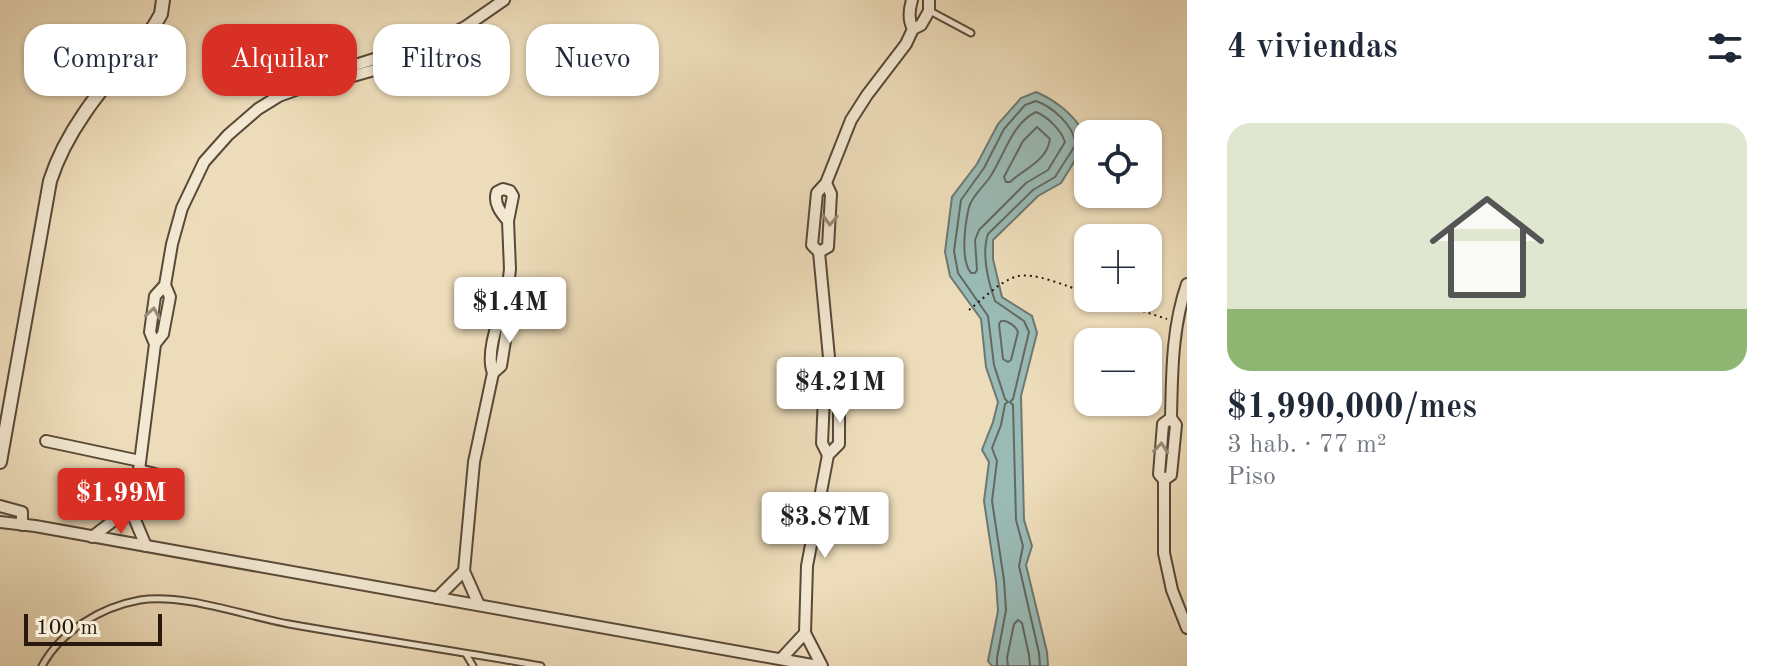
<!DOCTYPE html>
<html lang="es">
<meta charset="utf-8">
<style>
:root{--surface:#fff;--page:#f2f2f3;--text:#1f2937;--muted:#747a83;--accent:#d93025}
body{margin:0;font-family:"Old Standard TT",serif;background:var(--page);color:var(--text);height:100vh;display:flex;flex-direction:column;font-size:30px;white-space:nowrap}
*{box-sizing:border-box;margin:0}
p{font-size:26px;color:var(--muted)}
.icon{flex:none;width:44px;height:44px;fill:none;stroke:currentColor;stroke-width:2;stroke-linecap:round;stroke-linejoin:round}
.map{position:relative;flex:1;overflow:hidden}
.details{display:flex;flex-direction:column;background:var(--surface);width:600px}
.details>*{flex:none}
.guide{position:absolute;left:24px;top:24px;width:760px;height:72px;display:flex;gap:16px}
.buttons{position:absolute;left:1074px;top:120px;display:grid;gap:16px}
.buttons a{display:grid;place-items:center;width:88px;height:88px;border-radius:16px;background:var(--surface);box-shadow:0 2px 6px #0004;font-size:40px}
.scale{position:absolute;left:24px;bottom:20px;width:138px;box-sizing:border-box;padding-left:8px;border:4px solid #28180d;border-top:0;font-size:22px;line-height:28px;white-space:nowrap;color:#28180d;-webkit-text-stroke:6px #f3e8d2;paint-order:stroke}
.price{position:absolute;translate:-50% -68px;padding:0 18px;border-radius:8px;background:#fff;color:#222;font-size:26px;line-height:52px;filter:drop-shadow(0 2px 4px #0008)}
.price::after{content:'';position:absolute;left:50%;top:48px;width:24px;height:18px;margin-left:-12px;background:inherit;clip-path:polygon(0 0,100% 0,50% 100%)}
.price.current{background:var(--accent);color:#fff}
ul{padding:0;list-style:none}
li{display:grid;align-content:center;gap:16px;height:424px;padding:0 40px}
li span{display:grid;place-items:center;height:248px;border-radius:24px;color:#555}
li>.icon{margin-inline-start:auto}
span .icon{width:144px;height:144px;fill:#fffc;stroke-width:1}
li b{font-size:34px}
h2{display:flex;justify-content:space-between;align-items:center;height:96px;padding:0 40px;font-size:34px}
.chip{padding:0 28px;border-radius:24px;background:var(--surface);box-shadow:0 2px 6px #0004;font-size:28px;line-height:72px}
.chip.current{background:var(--accent);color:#fff}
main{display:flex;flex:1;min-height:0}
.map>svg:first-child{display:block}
.water{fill:#9abab5;stroke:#6c7972;stroke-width:2}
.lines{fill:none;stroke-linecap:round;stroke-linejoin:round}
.shore{stroke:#616961;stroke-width:2}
.service-casing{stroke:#594938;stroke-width:9}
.minor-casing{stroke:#594938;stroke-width:14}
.tertiary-casing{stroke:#594938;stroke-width:16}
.path{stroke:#28180d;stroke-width:2;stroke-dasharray:2 4;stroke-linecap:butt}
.service{stroke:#f3e8d2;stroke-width:5}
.minor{stroke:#f3e8d2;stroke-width:10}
.tertiary{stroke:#f3e8d2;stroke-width:12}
.oneway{stroke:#988a79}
</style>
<main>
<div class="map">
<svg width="1187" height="666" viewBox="0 0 1187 666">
<rect width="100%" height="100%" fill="#eddcb9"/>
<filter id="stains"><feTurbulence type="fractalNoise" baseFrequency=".0025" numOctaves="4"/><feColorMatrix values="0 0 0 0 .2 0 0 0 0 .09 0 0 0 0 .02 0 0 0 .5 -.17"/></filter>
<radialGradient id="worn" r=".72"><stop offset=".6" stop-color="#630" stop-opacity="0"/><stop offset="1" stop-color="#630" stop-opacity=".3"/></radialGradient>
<!-- water -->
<path class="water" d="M1036,92C1053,99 1074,114 1082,131C1084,135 1084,140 1085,144L1061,183L1038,196L993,240V259L1002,297L1032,316L1037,333L1021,396L1024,520L1032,546L1026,565L1047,652L1048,666H992L988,661L998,611L996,581L984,501L989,462L982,450L993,422L998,402L986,367L981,319L950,276L945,252L952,197L977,164L998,124L1021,98Z"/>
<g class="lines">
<!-- shore -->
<g class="shore">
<path d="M1036,112C1048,117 1061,130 1065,142L1048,170L1026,183L979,230L975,240L977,270L975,273H971C960,260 965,224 969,207C972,196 984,186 990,177C1004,156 1012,123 1036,112Z"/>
<path d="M1037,127L1050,139C1047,161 1025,168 1010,182H1006L1004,177L1023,141Z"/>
<path d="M1001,321C1007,320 1016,326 1018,332L1011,360L1008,362L1003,359L999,324Z"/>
<path d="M997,666V658L1006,610L1004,580L992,501L997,461L992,448L1001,425L1005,404L1008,402L1005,399L994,365L988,316L958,273L954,251L961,200L984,168L1004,129L1025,105L1036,101C1053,107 1073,125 1076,144L1055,177L1033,190L988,234C981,255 988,281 995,301L1024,321L1029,332L1013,399L1010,402L1013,405L1016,520L1023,546L1019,566L1039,653L1040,666"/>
<polyline points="1008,666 1007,658 1014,624 1018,620 1022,623 1029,655 1030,666"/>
</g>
<defs>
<g id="service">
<polyline points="930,11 971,33"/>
<polyline points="466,654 473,666"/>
<path d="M42,666C61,631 101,607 140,600C184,593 245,616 289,624C373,639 457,651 541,666"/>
</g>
<g id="minor">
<path d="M912,0C909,10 908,20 913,29"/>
<polyline points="337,75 346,78 392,65 396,57"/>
<polyline points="819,252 828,247 831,194 826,183"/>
<polyline points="155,344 163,334 170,297 165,285"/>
<path d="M493,373L501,366L508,322L505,312L510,269L508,221L513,196L510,191L503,189L497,192C493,203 501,213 508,221"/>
<polyline points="1171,418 1163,424 1159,474 1164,480 1164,553 1172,590 1187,628"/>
<polyline points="46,441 140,461"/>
<polyline points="828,455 822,443 824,397 832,389"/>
<polyline points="139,470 171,478 172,483 170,495"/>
<path d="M1164,480L1171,475L1176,425L1171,418C1172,372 1172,327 1187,284"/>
<polyline points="0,506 22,512 22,525"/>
<polyline points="0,522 35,526 818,666"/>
<polyline points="92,537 130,508"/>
<polyline points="146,546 130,508 139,470 155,344 150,332 155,296 165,285 172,244 182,208 204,162 228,135 258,109 279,96 337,75 346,68 387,55 396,57 439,40 465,27 504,0"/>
<polyline points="437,598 464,571"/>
<path d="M479,605L464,571L474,462L493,373C487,358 494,324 505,312"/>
<polyline points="781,659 805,633"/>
<polyline points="822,666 805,633 807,566 828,455 839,444 839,397 832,389 819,252 812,245 817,193 826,183 851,120 867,95 906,44 913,29 921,25 929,11 929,0"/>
</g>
<path id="tertiary" d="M0,462L50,181C69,121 115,74 154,26L161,14L163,0"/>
</defs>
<!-- service casing -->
<use href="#service" class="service-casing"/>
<!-- minor casing -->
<use href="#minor" class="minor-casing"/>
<!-- tertiary casing -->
<use href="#tertiary" class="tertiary-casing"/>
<!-- path -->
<g class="path">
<polyline points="1103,298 1167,319"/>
<path d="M969,310C983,299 998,283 1015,277C1032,270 1070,288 1088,293"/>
</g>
<!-- service -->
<use href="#service" class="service"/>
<!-- minor -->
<use href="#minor" class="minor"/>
<!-- tertiary -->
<use href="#tertiary" class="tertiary"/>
</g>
<!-- one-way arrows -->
<defs><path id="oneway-chevron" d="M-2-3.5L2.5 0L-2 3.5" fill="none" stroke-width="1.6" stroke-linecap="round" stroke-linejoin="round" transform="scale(2)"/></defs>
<g class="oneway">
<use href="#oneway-chevron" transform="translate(830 220) rotate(93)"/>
<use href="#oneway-chevron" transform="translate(153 313) rotate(-81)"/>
<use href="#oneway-chevron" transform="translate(1161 448) rotate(-85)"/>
</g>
<rect width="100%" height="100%" filter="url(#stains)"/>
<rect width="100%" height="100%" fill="url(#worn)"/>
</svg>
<div class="buttons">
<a><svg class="icon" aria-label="locate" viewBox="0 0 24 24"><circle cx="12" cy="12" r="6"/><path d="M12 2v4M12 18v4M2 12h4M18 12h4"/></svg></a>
<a>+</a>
<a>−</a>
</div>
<div class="scale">100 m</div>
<b class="price" style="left:510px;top:345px">$1.4M</b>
<b class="price" style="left:840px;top:425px">$4.21M</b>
<b class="price current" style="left:121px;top:536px">$1.99M</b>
<b class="price" style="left:825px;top:560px">$3.87M</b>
<div class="guide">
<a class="chip">Comprar</a>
<a class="chip current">Alquilar</a>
<a class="chip">Filtros</a>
<a class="chip">Nuevo</a>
</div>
</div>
<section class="details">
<h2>4 viviendas<svg class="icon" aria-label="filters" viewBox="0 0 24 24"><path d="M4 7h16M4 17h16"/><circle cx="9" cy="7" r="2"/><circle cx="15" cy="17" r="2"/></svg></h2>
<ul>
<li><span style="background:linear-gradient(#dfe7d0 75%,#8fb573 0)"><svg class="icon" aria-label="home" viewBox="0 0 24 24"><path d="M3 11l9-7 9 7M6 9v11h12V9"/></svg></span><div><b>$1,990,000/mes</b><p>3 hab. · 77 m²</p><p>Piso</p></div></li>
</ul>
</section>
</main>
